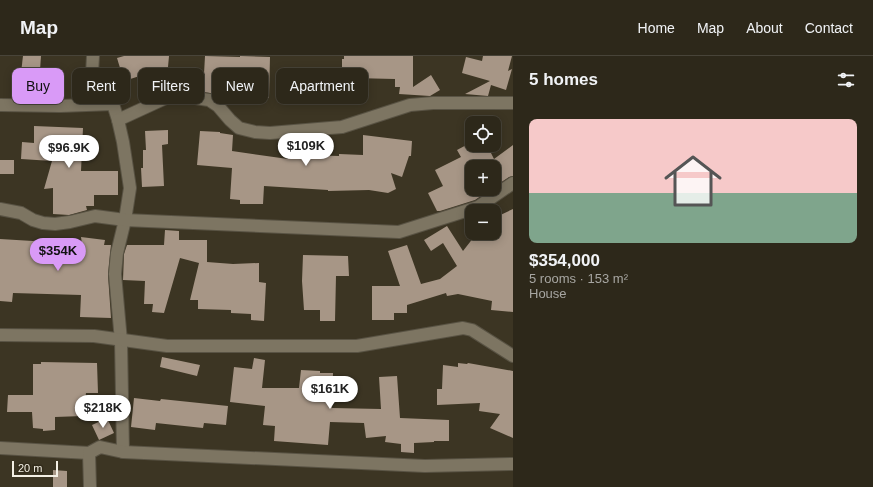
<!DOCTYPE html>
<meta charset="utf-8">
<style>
:root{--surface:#2d281a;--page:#353023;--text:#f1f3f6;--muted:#a7a6a2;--line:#484439;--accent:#d99af7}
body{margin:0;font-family:Arial,sans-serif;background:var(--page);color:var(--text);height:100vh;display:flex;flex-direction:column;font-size:15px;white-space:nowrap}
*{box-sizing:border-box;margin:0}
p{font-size:13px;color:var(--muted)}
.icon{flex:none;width:22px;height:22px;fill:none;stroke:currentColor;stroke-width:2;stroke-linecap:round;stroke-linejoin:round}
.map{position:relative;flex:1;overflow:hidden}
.sheet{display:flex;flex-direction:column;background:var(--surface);width:360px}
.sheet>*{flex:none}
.guide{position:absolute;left:12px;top:12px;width:380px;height:36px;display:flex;gap:8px}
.fabs{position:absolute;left:465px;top:60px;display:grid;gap:8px}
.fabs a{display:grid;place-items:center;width:36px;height:36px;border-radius:8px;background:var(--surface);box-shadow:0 2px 10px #0003,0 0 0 1px var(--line);font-size:20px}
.scale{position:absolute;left:12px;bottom:10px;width:46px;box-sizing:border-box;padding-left:4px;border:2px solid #f3efe4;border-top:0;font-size:11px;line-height:14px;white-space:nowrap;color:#f3efe4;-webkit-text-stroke:3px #322b1a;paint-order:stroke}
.price{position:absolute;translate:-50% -34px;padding:0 9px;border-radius:14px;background:#fff;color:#222;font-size:13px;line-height:26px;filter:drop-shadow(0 1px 2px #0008)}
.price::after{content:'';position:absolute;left:50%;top:24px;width:12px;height:9px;margin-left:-6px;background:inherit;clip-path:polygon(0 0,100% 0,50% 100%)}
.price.active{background:var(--accent);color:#111}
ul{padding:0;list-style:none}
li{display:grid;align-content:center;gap:8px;height:212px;padding:0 16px}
li span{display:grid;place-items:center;height:124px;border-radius:8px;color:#555}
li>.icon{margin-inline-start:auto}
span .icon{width:72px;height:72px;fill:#fffc;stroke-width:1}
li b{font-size:17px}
h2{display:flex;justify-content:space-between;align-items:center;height:48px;padding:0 16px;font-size:17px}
.chip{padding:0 14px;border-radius:8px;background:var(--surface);box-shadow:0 2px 10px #0003,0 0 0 1px var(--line);font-size:14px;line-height:36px}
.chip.active{background:var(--accent);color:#111}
header{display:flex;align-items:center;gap:24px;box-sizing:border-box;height:56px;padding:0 20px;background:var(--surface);border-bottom:1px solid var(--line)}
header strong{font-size:19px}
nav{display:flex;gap:22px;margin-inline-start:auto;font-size:14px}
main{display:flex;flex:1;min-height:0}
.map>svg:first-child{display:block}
.building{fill:#a79686}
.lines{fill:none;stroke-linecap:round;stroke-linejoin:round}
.minor-casing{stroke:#595344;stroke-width:14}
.minor{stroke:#7d7562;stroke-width:12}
</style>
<header>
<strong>Map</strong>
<nav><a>Home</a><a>Map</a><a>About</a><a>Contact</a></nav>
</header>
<main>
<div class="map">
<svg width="513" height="431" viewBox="0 0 513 431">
<rect width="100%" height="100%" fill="#3c3523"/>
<!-- building -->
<g class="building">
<polygon points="23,0 41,0 39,28 20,25"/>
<polygon points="124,0 169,0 168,11 124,25 117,2"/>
<polygon points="205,0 240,1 240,0 270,1 269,42 251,41 250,29 218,28 217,40 210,37 203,36 205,18 204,18"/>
<polygon points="344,0 413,0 413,31 431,19 440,34 430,40 399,38 400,31 395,31 395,23 353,22 353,36 340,36 339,38 322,36 325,14 342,16 342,3 344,3"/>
<polygon points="483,0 512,0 508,15 512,13 506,34 491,29 488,40 465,38 490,25 462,17 466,1 482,5"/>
<polygon points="34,70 83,72 81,115 118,115 118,139 94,139 94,150 86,150 87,154 69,159 53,158 53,132 44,133 52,105 21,103 22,86 34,87"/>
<polygon points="168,74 168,88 162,89 164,130 142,131 141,112 143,112 143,94 146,94 145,75"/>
<polygon points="200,75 220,76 220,77 233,79 232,95 288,103 288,88 303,88 303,99 339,100 339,98 363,99 363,79 412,85 411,100 409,100 402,121 391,117 396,133 388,137 369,134 328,135 328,134 264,130 263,148 240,148 240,144 230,143 232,112 197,109"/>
<polygon points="472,86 472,89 487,89 494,103 513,89 513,120 509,121 494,131 494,111 472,111 472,133 491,133 475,144 440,155 437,155 428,137 443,130 435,114 461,101 457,94"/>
<rect x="0" y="104" width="14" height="14"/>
<polygon points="513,153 513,256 491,254 492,245 458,238 447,240 446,237 407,249 407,257 394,257 394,264 372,264 372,230 400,230 388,195 407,189 421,228 440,223 457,210 443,187 431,195 424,184 447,170 463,195 477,177 494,177 494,162"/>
<polygon points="165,174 179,175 179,184 207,184 207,206 233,208 259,207 259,226 266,227 264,265 251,264 251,258 231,257 231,254 198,253 198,244 190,244 199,207 180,202 164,257 152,256 153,248 144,248 145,225 123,224 124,198 127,189 164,189"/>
<polygon points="81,181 105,184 104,189 111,189 108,219 111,262 80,261 81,239 13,237 12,246 0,245 0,183 33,185 48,183 48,188 82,188"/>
<polygon points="303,199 348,200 349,220 336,220 335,265 320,265 320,254 304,254 302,225"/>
<polygon points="162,301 200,309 197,320 160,311"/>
<polygon points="254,302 265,304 262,332 299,332 301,314 320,315 320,317 333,317 332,352 381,353 379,321 397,320 400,362 449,364 449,385 434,385 434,386 414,387 414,397 401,396 401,388 385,386 386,380 366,382 364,367 330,366 328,389 274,385 275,370 263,369 265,350 230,346 234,311 252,313"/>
<polygon points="41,306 97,307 98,337 86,337 83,360 55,361 55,374 43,375 43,373 33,372 32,356 7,356 8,339 33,339 33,308 41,308"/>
<polygon points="458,307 467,308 468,307 513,315 513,382 490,372 500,358 479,355 480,347 437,349 437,333 442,333 443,309 458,311"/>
<polygon points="134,342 160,345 161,343 228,350 226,369 204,367 203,372 156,367 155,374 131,371"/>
<polygon points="107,362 114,377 99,384 92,369"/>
<polygon points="53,414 67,415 67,431 53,431"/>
</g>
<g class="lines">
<defs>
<g id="minor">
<polyline points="93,0 92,18 113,48 118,64 123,86 130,132 125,164 117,197 115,218 121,285 123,396"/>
<polyline points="0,49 60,50 113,48"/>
<polyline points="118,64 168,41 182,40 209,44 218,50 230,64 239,72 255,76 270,77 342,71 410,49 433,47 513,47"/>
<polyline points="0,153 21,157 33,164 43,167 55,168 70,166 95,160 125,164 399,176 478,151 513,127"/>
<polyline points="0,279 94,280 167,290 357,290 463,272 472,274 513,300"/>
<polyline points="0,392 89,397"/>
<polyline points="90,431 89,397 100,391 123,396 425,410 513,408"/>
</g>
</defs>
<!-- minor casing -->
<use href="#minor" class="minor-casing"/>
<!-- minor -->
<use href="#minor" class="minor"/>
</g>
</svg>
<div class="fabs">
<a><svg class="icon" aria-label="locate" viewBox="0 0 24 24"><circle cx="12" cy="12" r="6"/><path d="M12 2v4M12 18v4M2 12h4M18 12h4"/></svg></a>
<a>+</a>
<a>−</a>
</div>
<div class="scale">20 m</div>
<b class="price" style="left:306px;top:111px">$109K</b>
<b class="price" style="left:69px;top:113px">$96.9K</b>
<b class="price active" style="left:58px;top:216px">$354K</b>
<b class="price" style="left:330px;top:354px">$161K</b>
<b class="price" style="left:103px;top:373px">$218K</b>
<div class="guide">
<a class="chip active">Buy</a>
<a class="chip">Rent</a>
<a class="chip">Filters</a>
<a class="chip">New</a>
<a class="chip">Apartment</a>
</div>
</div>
<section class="sheet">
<h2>5 homes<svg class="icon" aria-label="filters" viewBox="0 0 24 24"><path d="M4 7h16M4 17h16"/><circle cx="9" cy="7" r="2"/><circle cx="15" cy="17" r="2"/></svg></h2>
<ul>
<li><span style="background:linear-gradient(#f6c9c9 60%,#7fa58c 0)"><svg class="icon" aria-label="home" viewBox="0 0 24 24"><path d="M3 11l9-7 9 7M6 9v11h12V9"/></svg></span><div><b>$354,000</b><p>5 rooms · 153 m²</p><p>House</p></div></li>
</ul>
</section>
</main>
